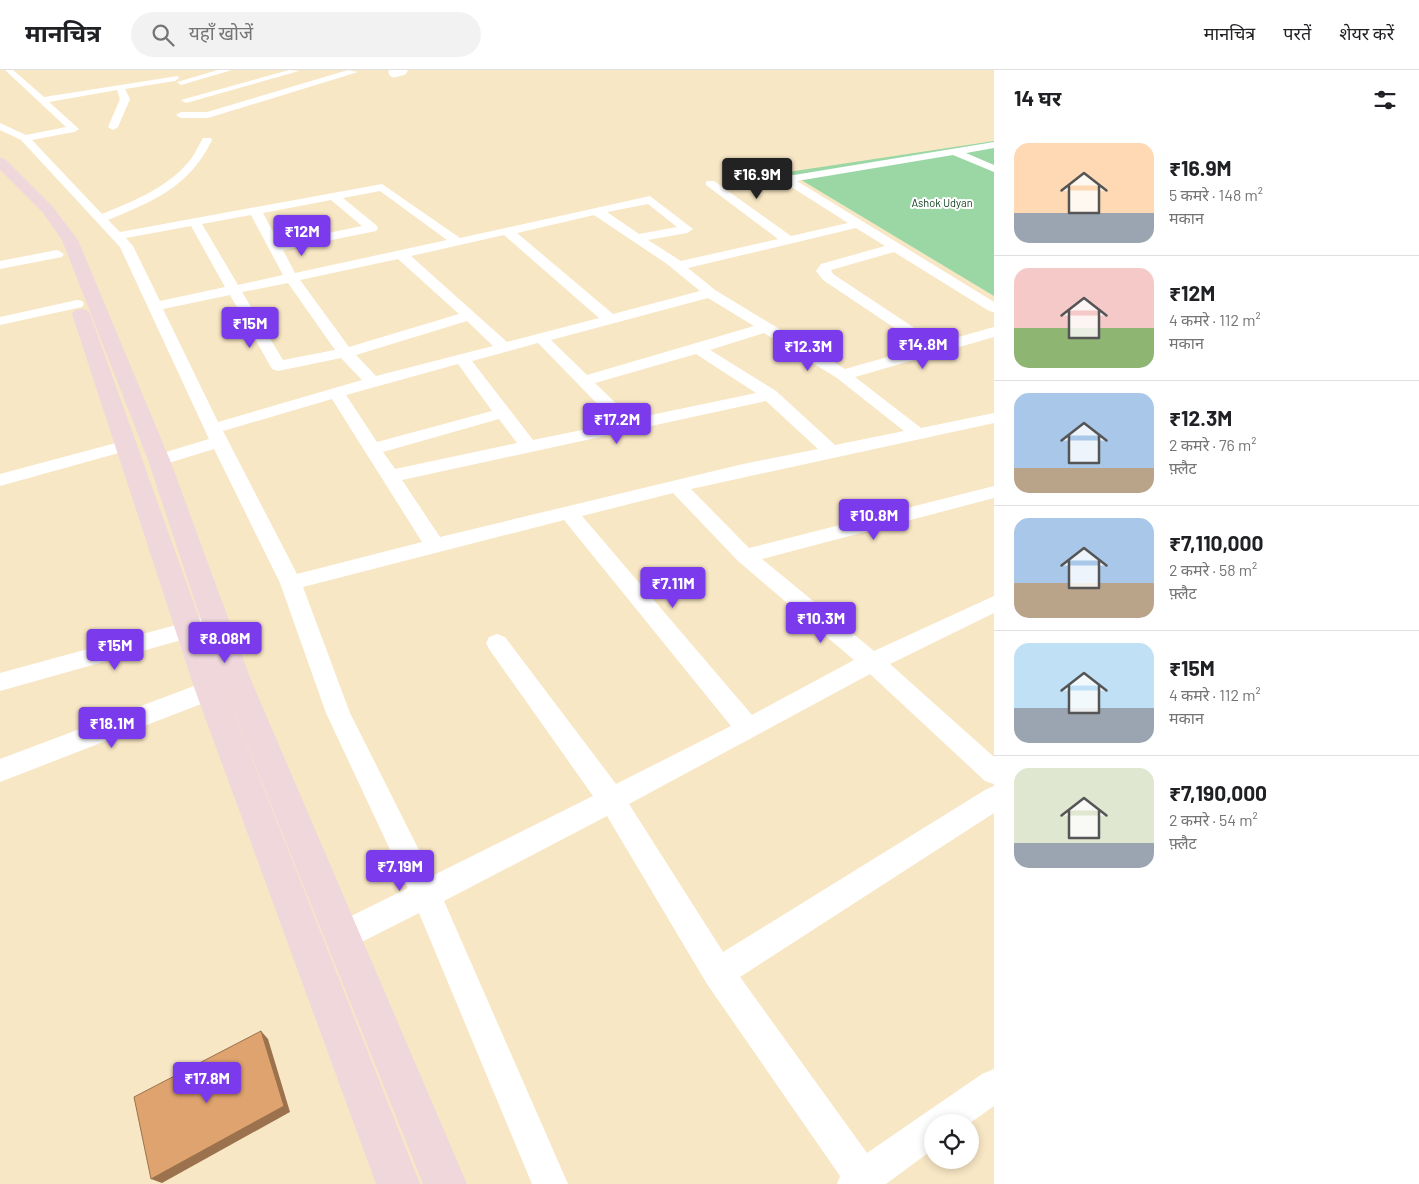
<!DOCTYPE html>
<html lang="hi">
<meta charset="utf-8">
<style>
:root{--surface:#fff;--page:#f2f2f2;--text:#202124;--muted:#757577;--line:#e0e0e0;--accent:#7c3aed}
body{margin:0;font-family:Barlow,"Noto Sans Devanagari",sans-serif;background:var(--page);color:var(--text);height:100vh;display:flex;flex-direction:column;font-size:19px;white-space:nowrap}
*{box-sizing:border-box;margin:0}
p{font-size:16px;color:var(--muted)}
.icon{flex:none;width:28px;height:28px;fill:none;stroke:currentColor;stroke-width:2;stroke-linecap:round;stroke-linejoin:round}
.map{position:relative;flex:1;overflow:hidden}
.panel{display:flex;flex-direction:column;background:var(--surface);width:425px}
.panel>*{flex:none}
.buttons{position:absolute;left:924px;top:1044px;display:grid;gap:10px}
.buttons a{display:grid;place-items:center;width:55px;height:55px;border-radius:50%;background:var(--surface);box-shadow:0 2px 8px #0003;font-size:25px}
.price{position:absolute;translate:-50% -42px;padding:0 11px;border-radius:5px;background:var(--accent);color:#fff;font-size:16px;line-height:32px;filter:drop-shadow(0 1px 2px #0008)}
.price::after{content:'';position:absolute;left:50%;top:30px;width:15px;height:11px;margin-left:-8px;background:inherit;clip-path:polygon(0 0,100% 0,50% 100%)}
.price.selected{background:#222;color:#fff}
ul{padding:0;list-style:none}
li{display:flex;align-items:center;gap:15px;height:125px;padding:0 20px}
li+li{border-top:1px solid var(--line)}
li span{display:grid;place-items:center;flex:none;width:140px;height:100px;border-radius:15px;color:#555}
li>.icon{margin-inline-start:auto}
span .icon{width:60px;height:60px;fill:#fffc;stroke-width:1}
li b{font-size:21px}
h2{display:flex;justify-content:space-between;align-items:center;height:60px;padding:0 20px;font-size:21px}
header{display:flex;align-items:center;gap:30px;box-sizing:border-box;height:70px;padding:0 25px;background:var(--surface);border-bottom:1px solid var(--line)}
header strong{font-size:24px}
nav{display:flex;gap:28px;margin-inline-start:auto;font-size:18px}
.search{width:350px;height:45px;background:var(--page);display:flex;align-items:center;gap:12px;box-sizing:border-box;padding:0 18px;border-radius:28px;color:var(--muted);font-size:19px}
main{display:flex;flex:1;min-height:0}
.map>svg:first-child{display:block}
.green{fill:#9ad7a5}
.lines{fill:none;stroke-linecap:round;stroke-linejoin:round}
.service{stroke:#fff;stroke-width:11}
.minor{fill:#fff;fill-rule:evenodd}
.secondary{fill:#efd7dc;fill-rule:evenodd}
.shaded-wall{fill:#9b724d}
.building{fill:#dea36e;stroke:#9b724d}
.labels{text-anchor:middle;stroke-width:4;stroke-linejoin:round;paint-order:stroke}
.far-park-label{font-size:11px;fill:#0c3d1b;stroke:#fff}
</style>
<header>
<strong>मानचित्र</strong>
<div class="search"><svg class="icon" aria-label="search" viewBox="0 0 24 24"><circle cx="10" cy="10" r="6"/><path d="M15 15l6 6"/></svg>यहाँ खोजें</div>
<nav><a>मानचित्र</a><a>परतें</a><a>शेयर करें</a></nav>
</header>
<main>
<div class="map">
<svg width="994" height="1114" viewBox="0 0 994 1114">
<rect width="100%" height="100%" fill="#f8e7c5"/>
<!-- green -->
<polygon class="green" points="994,71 994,226 788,102"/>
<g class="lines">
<!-- service -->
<polyline class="service" points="394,2 402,0"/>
<!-- minor -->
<g class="minor">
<path d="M5,0H13L44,27L178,6L179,8L175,11L125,19L130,29L118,57L113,60L108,57L120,29L117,20L49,32L79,59L74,62L32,70L102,144C131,132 162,120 184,97C193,89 197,78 203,68H211L212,70C189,117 154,131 108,150L120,162L382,114L460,168L650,126L693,159L687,163L648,170L681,191L778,169L706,115V111H714L791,166L848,153L782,111V107L994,72V78L966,83L994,95V102L953,85L797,111L994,232V242L989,241L894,182L831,200L833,204L937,273L994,257V267L855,307L921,358L994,343V353L691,419L749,478L994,416V428L762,489L874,581L994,526V543L890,594L994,687V714L985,711L870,604L629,734L723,882L985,720L994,716V743L740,907L867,1083L982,1004L994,999V1036L970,1053L932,1052V1080L886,1114H837L840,1106L707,914L607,746L444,831L568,1114H532L419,843L342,882L331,878L327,867L331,856L408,818L326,643L280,513L214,379L159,396L153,394L150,390L153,386L209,369L120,177L21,70L0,60V53L26,65L66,57ZM380,121L447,170L295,203L283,180L376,161L378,158L376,155L343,128ZM331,130L362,156L279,173L263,143ZM648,134L677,157L639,164L607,142ZM251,145L283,205L238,215L202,154ZM594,145L667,194L700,221L613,244L517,163ZM191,156L225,217L160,231L133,176L126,168ZM856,158L885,176L821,194L816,201L823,210L923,277L845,299L715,220L688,198ZM504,165L599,248L507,272L411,186ZM398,189L459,244L349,277L300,210ZM288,213L335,280L283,290L242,222ZM230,225L272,299L278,301L341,288L362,310L218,352L163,239ZM708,228L754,256L587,305L551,270ZM467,251L493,276L376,306L356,285ZM764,263L837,308L904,361L835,375L776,321L710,280ZM538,273L616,353L533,370L472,291ZM696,284L756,323L632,349L595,313ZM458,294L492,341L377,372L346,325ZM332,329L422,472L297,504L223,361ZM766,331L818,379L743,394L440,467L402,410ZM499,349L517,373L395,399L383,382ZM673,423L738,491L854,590L752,645L582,446ZM564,450L731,656L616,714L505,567L497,564L489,567L486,573L489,579L593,726L432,806L350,643L303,517Z"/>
<polygon points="218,0 232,0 181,15 177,12"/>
<polygon points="289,0 299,1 186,33 181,30"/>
<polygon points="348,0 358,2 208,48 181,48 176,45 181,42 207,42"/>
<polygon points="57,180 64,184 62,187 0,199 0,191"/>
<polygon points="77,230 82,231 84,234 82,237 0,255 0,247"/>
<polygon points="127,370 133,371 136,375 133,379 0,416 0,404"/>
<polygon points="216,544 224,546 227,552 224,558 0,621 0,603"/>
<polygon points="210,610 219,613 222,620 219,627 0,712 0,689"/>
</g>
<!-- secondary -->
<g class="secondary">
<polygon points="0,88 5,89 53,137 78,170 170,390 251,610 467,1114 423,1114 221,610 148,390 62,170 43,143 0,100"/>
<polygon points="81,239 87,240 90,244 225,620 420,1114 376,1114 195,620 72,244 75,240"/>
</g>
</g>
<!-- shaded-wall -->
<polygon class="shaded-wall" points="261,961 268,969 290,1042 162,1113 151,1109"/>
<!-- building -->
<polygon class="building" points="261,961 284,1036 151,1109 134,1027"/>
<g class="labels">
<!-- far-park labels -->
<g class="far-park-label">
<text x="942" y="137">Ashok Udyan</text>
</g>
</g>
</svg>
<div class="buttons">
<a><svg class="icon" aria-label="locate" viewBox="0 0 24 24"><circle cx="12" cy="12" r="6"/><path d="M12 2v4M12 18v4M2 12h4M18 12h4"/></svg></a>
</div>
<b class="price selected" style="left:757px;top:130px">₹16.9M</b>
<b class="price" style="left:302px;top:187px">₹12M</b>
<b class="price" style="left:250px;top:279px">₹15M</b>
<b class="price" style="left:923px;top:300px">₹14.8M</b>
<b class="price" style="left:808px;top:302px">₹12.3M</b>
<b class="price" style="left:617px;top:375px">₹17.2M</b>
<b class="price" style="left:874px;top:471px">₹10.8M</b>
<b class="price" style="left:673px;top:539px">₹7.11M</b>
<b class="price" style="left:821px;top:574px">₹10.3M</b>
<b class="price" style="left:225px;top:594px">₹8.08M</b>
<b class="price" style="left:115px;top:601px">₹15M</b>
<b class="price" style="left:112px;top:679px">₹18.1M</b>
<b class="price" style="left:400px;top:822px">₹7.19M</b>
<b class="price" style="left:207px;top:1034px">₹17.8M</b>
</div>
<section class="panel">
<h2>14 घर<svg class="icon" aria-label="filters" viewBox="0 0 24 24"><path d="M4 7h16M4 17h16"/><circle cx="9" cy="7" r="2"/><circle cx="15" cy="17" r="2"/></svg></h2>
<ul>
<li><span style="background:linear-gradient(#ffd9b3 70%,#9aa5b1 0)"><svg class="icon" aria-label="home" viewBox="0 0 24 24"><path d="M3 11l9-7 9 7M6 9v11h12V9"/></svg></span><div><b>₹16.9M</b><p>5 कमरे · 148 m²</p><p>मकान</p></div></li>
<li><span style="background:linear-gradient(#f6c9c9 60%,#8fb573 0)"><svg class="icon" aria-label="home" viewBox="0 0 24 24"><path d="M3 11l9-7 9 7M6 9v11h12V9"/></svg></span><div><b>₹12M</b><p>4 कमरे · 112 m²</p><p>मकान</p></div></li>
<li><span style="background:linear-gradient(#a9c7e8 75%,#b9a48a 0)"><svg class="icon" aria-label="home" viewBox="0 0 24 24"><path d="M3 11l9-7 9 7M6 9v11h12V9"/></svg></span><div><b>₹12.3M</b><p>2 कमरे · 76 m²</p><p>फ़्लैट</p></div></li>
<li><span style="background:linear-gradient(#a9c7e8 65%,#b9a48a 0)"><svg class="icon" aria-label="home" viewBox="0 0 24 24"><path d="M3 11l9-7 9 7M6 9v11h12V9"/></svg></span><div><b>₹7,110,000</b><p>2 कमरे · 58 m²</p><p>फ़्लैट</p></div></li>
<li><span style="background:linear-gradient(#bfe0f5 65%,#9aa5b1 0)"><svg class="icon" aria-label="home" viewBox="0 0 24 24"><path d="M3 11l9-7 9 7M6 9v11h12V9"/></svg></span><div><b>₹15M</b><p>4 कमरे · 112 m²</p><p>मकान</p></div></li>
<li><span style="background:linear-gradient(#dfe7d0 75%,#9aa5b1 0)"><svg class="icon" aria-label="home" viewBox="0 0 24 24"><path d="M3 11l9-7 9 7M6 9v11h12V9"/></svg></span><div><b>₹7,190,000</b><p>2 कमरे · 54 m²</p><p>फ़्लैट</p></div></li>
</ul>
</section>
</main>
